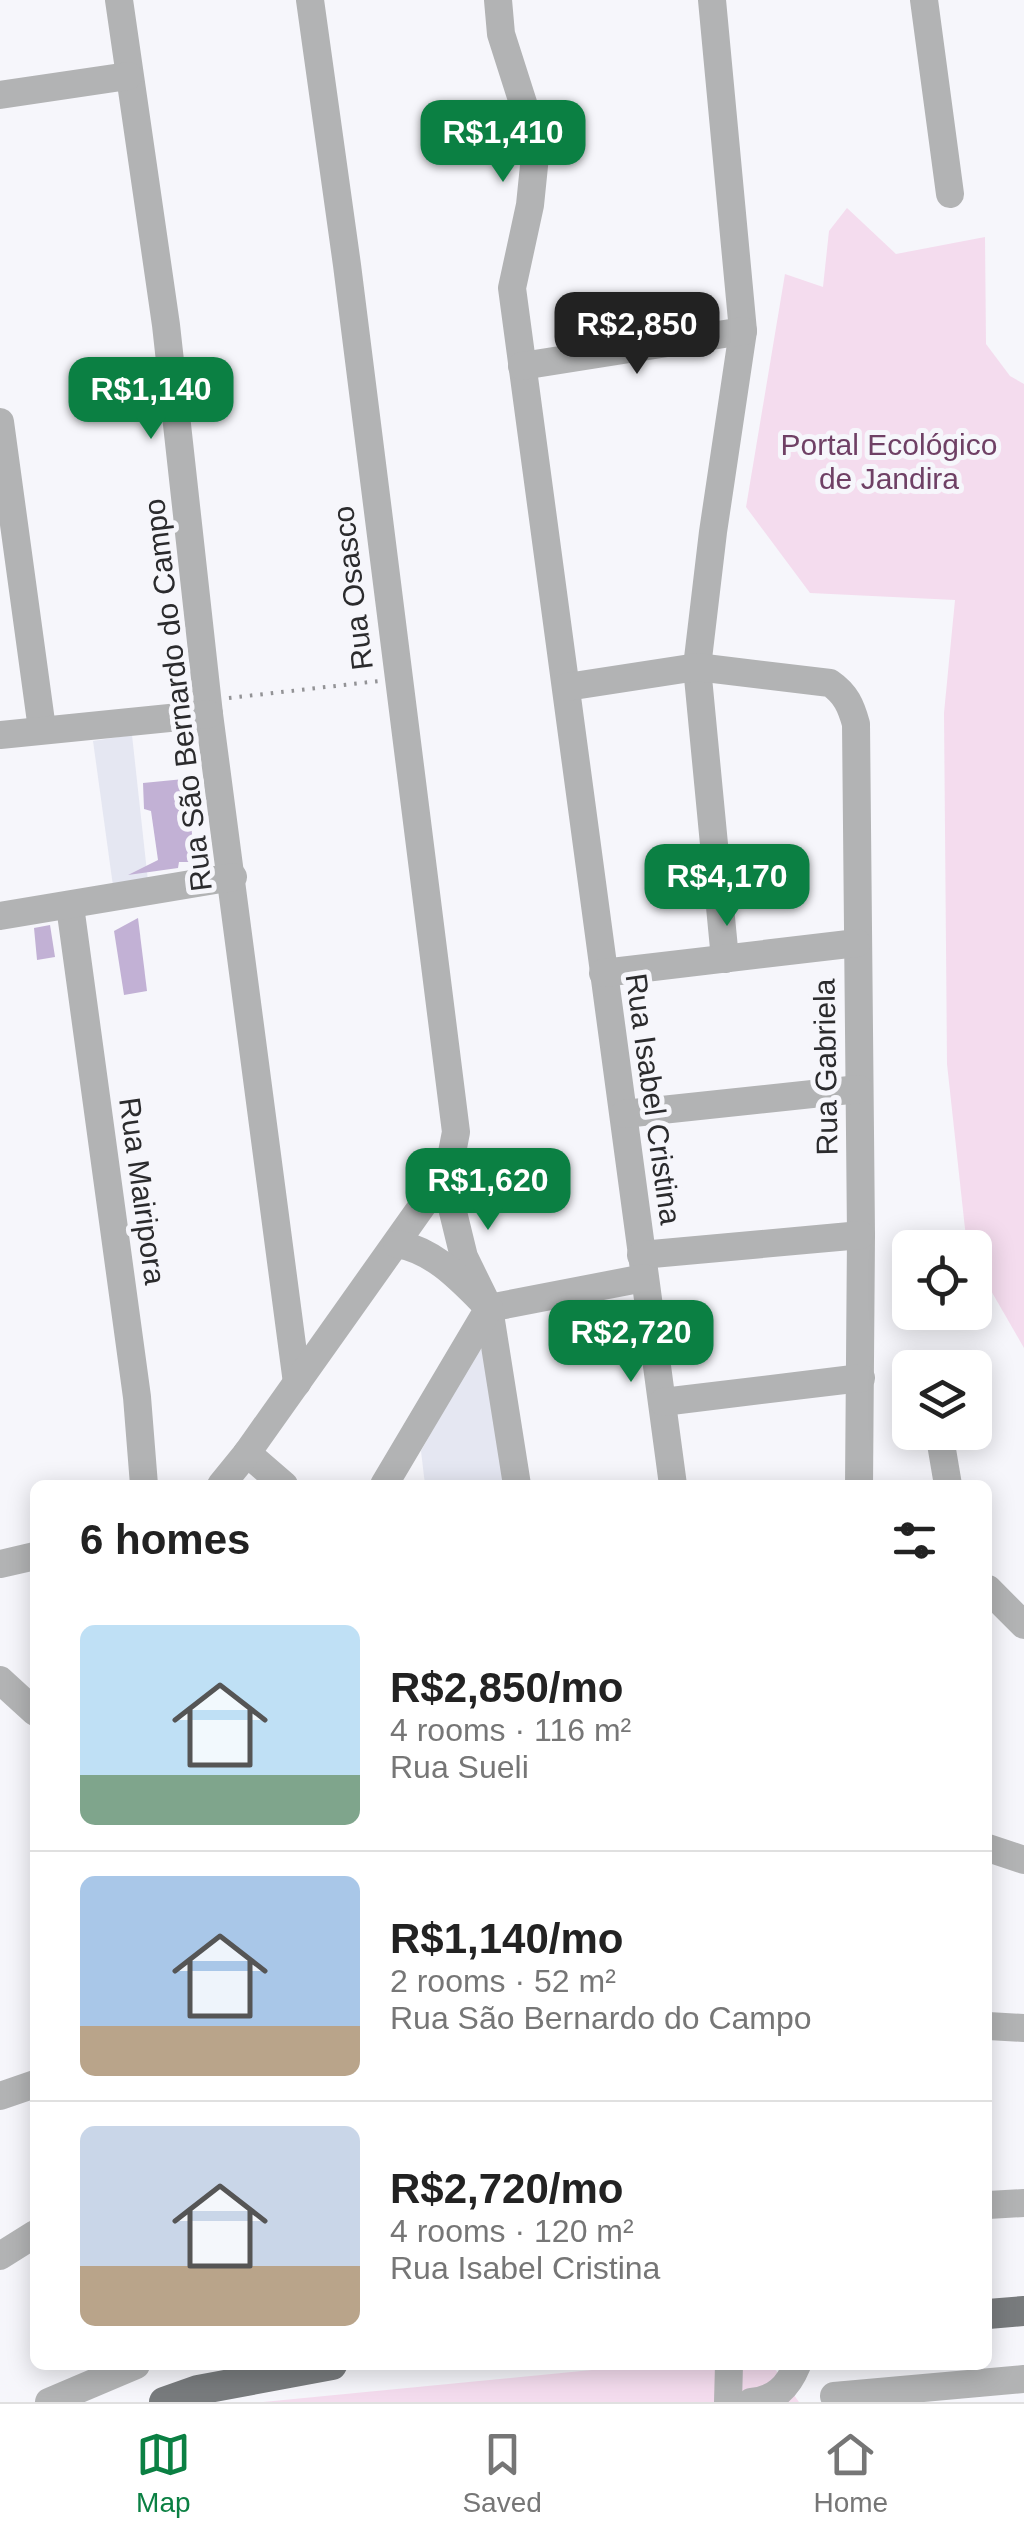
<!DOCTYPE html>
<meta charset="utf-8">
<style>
:root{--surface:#fff;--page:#f6f6f6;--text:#222;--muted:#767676;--line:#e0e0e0;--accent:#0b8043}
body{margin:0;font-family:Arial,sans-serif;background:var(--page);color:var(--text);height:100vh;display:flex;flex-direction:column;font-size:38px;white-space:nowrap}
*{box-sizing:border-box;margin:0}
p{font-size:32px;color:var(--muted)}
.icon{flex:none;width:55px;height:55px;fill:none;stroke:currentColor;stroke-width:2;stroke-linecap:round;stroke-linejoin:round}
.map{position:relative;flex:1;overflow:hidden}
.side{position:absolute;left:30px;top:1480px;width:962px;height:890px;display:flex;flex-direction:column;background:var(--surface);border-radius:15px;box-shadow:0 5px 25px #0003}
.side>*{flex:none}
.tools{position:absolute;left:892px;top:1230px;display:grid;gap:20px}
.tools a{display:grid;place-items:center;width:100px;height:100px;border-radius:15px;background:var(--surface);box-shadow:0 5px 25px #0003;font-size:50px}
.price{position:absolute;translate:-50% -85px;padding:0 22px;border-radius:20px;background:var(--accent);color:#fff;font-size:32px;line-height:65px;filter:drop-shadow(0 2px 5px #0008)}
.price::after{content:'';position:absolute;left:50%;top:60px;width:30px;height:22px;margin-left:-15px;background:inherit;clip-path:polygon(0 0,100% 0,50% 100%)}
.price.on{background:#222;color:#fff}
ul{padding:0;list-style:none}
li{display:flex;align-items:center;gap:30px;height:250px;padding:0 50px}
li+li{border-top:2px solid var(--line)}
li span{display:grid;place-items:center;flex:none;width:280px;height:200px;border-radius:15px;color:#555}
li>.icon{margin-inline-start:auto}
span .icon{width:120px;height:120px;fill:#fffc;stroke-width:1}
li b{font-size:42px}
h2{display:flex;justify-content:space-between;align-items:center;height:120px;padding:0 50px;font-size:42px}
.menu{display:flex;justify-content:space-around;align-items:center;height:140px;border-top:2px solid var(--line);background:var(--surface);font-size:28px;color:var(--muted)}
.menu a{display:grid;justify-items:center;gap:5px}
.menu .on{color:var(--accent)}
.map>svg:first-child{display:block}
.built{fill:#e5e7f2}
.green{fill:#f4dcee}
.building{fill:#c2b1d5}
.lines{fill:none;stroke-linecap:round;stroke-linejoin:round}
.path{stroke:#939396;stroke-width:4;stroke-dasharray:2.5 8;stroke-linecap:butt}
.minor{stroke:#b2b3b4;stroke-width:28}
.major{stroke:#787b7d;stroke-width:30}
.labels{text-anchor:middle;stroke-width:10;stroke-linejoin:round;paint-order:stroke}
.park-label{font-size:30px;fill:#6f4065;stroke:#f6f6fb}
.street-label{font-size:30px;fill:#2b2b2d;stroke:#f6f6fb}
</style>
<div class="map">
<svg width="1024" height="2402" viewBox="0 0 1024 2402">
<rect width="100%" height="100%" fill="#f6f6fb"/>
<!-- built -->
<g class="built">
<polygon points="132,735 148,881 113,886 93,741"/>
<polygon points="480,1350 484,1350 505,1485 425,1485 421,1451 474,1355"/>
</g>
<!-- green -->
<g class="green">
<polygon points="847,208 896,254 985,237 986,344 1010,376 1024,384 1024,1348 975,1263 975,1248 967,1247 947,1064 944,713 955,600 810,593 746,507 785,274 823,287 829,231"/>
<polygon points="643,2365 772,2365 799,2402 263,2402"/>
</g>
<!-- building -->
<g class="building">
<polygon points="184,779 187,787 195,862 179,862 178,868 128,875 158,860 151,811 144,809 143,783"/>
<polygon points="138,918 147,991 124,995 114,931"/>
<polygon points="50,925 55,957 37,960 34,928"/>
</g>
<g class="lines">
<!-- path -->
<polyline class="path" points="229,698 379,681"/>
<!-- minor -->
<g class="minor">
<polyline points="119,0 166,325 209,714 297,1383"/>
<polyline points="498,0 501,34 524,106 535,156 530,205 512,288 673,1485"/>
<polyline points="712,0 743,331 713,532 697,667 725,959"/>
<polyline points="924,0 950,194"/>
<polyline points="0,95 128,76"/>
<polyline points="522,366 743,331"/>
<polyline points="0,422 42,729"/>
<path d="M567,687L697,667L830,683C846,694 851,706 856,724L861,1235L859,1485"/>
<polyline points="0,735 209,714"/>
<polyline points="70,906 137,1397 144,1485"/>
<polyline points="0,916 233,877"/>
<polyline points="603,973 857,943"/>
<polyline points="624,1114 859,1089"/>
<polyline points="449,1168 453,1212 464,1257 489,1308 517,1485"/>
<polyline points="641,1255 861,1235"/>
<polyline points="489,1308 644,1278"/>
<polyline points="663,1402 861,1378"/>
<polyline points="939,1432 948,1485"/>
<polyline points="247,1453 284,1485"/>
<polyline points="221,1485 247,1453 449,1168 456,1132 347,265 310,0"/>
<path d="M384,1485L489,1308C462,1281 436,1251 397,1244"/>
<polyline points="0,1564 35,1556"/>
<polyline points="988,1589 1024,1625"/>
<polyline points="0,1680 35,1712"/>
<polyline points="988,1848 1024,1860"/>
<polyline points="988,2026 1024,2028"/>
<polyline points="0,2096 35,2084"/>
<polyline points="988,2205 1024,2203"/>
<polyline points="0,2256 35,2234"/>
<polyline points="834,2396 1024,2379"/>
<polyline points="49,2402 136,2365"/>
<polyline points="728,2402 729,2365"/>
<path d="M751,2402C775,2400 788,2387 797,2365"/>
</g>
<!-- major -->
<g class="major">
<polyline points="988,2314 1024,2311"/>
<polyline points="164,2402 198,2390 332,2365"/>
</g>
</g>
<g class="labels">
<!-- park labels -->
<g class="park-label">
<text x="889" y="455">Portal Ecológico<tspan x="889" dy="34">de Jandira</tspan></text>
</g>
<!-- street labels -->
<g class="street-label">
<text transform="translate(353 588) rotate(-97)" y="10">Rua Osasco</text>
<text transform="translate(178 695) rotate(-97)" y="10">Rua São Bernardo do Campo</text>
<text transform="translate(826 1067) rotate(-91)" y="10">Rua Gabriela</text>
<text transform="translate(653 1099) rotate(82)" y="10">Rua Isabel Cristina</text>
<text transform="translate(142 1191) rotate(82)" y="10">Rua Mairipora</text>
</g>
</g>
</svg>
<div class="tools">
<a><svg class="icon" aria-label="locate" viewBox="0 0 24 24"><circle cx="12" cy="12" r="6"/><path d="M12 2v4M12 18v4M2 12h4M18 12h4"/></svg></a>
<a><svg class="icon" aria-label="layers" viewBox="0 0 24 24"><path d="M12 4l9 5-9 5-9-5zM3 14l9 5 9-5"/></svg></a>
</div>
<b class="price" style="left:503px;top:185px">R$1,410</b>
<b class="price on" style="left:637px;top:377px">R$2,850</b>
<b class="price" style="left:151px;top:442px">R$1,140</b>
<b class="price" style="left:727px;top:929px">R$4,170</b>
<b class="price" style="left:488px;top:1233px">R$1,620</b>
<b class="price" style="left:631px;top:1385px">R$2,720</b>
<section class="side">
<h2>6 homes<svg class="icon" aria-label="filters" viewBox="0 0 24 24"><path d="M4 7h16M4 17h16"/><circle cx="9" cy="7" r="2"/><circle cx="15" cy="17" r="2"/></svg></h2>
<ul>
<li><span style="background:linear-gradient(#bfe0f5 75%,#7fa58c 0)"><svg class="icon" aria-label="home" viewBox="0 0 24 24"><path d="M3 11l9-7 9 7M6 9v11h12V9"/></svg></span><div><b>R$2,850/mo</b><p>4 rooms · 116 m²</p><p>Rua Sueli</p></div></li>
<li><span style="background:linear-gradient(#a9c7e8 75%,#b9a48a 0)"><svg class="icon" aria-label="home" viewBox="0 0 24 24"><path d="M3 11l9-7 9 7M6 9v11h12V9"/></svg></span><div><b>R$1,140/mo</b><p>2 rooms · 52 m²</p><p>Rua São Bernardo do Campo</p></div></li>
<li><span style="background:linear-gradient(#c9d6e8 70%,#b9a48a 0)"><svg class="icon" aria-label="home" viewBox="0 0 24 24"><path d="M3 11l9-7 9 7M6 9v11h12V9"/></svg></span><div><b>R$2,720/mo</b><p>4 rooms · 120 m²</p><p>Rua Isabel Cristina</p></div></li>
</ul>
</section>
</div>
<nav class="menu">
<a class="on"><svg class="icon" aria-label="map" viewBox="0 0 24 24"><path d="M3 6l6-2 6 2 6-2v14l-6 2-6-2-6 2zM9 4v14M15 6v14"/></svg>Map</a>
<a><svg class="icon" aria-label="saved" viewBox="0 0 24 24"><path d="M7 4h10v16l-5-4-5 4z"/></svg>Saved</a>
<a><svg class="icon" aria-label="home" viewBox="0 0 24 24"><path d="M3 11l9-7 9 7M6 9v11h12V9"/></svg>Home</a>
</nav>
